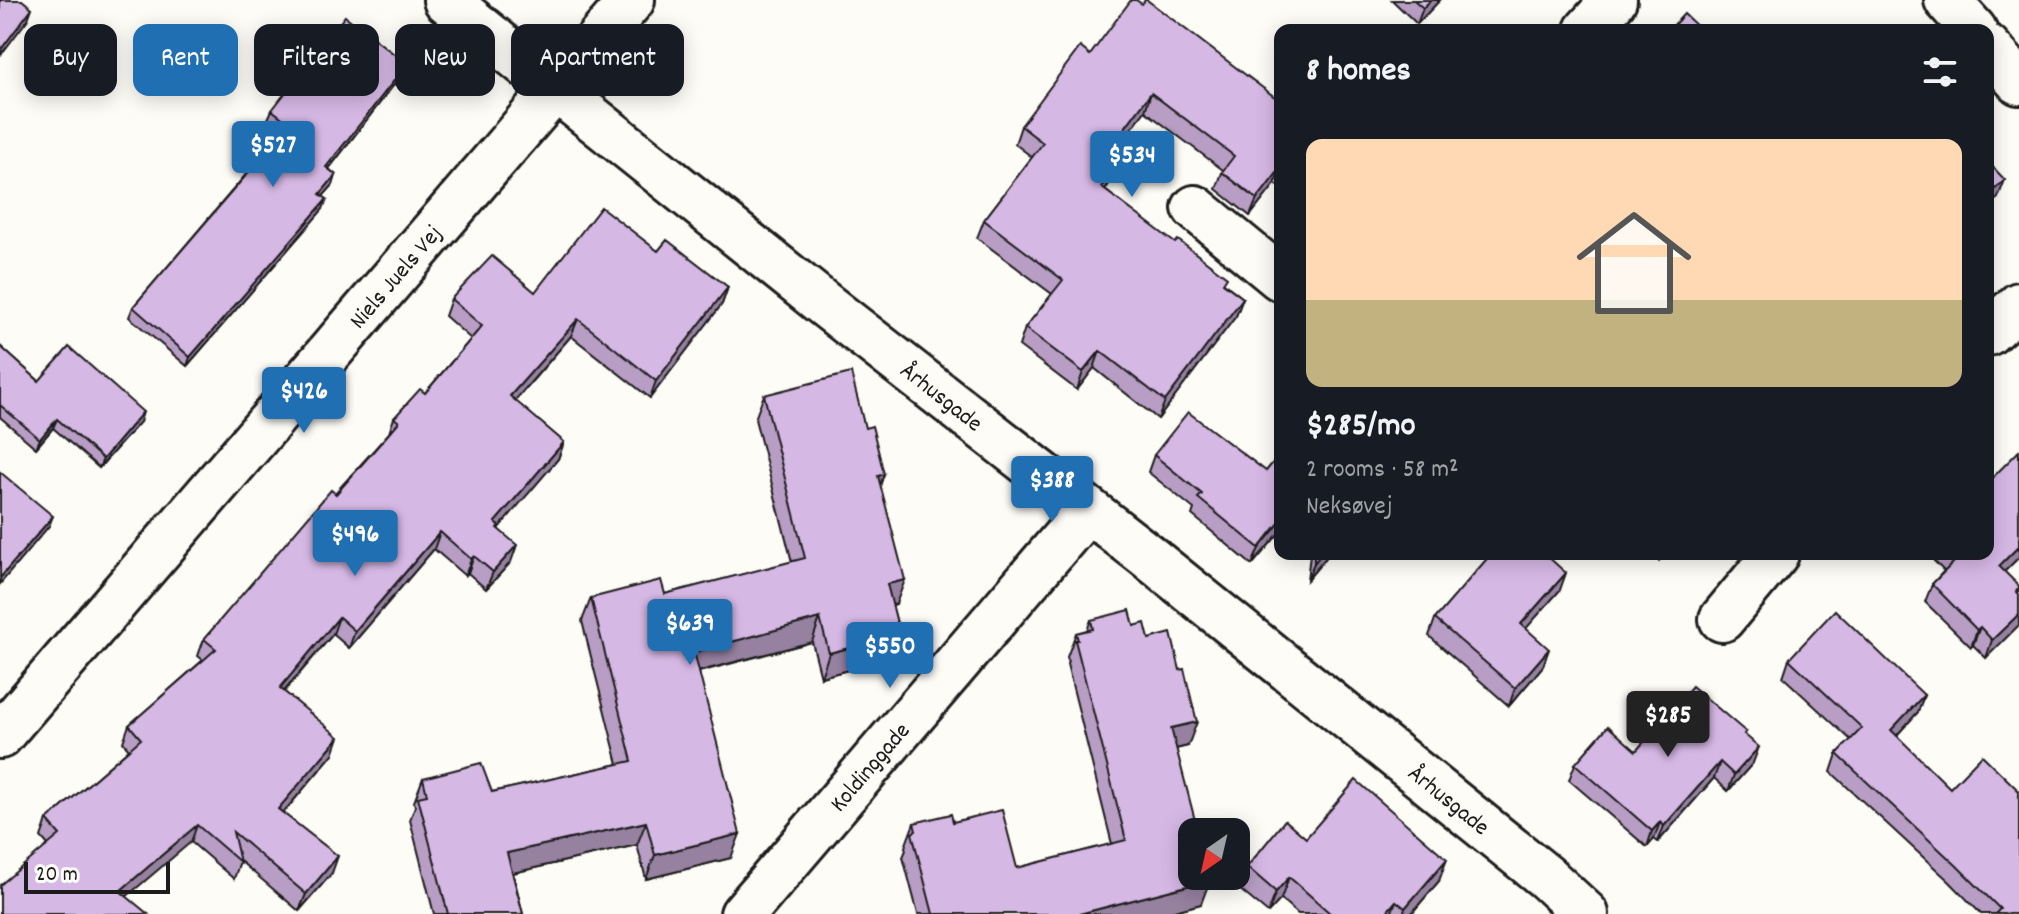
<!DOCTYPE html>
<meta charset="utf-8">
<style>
:root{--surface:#171b24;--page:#242831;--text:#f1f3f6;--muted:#9ea1a6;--accent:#1f6fb2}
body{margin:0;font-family:Dekko,sans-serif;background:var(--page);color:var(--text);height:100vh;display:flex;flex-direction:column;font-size:30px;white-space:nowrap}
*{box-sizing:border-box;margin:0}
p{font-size:26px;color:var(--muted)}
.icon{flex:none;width:44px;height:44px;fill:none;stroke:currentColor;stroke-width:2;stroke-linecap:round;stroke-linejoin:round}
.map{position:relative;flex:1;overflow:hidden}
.details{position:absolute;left:1274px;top:24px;width:720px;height:536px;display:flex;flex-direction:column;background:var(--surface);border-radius:16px;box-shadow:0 4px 20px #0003}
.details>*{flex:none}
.banner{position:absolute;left:24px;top:24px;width:760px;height:72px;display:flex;gap:16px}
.needle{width:52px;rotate:214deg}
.controls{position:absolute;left:1178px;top:818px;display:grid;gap:16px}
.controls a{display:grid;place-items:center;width:72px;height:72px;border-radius:16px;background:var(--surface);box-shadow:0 4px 20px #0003;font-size:40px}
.scale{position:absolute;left:24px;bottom:20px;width:146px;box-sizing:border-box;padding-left:8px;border:4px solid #1c1c1c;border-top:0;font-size:22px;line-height:28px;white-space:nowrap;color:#1c1c1c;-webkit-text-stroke:6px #fdfcf7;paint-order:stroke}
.price{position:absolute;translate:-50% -68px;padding:0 18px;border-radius:8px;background:var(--accent);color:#fff;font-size:26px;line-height:52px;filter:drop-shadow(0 2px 4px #0008)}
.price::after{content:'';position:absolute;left:50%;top:48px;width:24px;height:18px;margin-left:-12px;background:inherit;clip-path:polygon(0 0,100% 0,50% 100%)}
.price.selected{background:#222;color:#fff}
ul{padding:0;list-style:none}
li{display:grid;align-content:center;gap:16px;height:424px;padding:0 32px}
li span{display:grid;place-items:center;height:248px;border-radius:16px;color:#555}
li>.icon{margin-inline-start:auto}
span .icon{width:144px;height:144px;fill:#fffc;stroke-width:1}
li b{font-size:34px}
h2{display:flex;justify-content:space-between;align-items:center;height:96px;padding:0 32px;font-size:34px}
.chip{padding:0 28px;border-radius:16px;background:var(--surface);box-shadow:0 4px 20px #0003;font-size:28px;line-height:72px}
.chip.selected{background:var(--accent);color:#fff}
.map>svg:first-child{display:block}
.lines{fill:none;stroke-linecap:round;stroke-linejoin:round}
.street-casing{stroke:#1c1c1c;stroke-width:50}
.secondary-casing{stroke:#1c1c1c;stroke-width:50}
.street{stroke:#fdfcf7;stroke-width:44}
.secondary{stroke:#fdfcf7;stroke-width:44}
.wall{fill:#b89ec5;stroke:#1c1c1c;stroke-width:2}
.shaded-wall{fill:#9681a0;stroke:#1c1c1c;stroke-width:2}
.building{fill:#d6b8e5;stroke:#1c1c1c;stroke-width:2}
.labels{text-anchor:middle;stroke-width:7;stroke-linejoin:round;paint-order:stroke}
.street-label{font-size:24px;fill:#1c1c1c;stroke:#fdfcf7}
</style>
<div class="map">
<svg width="2019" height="914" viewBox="0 0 2019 914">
<rect width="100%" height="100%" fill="#fdfcf7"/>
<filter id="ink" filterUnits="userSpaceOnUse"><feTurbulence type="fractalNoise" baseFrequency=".0125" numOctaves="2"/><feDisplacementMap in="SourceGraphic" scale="16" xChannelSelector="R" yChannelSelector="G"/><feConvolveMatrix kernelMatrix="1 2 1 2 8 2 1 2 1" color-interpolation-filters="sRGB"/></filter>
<g filter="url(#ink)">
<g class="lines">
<defs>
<g id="street">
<polyline points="1947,0 1974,30"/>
<polyline points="1587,30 1614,0"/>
<polyline points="1988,47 2019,82"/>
<path id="s1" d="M557,90L824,304L1145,554L1546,877L1586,914"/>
<polyline points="1195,208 1280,278"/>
<polyline points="1988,333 2019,305"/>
<polyline points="1722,619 1776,554"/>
<path id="s2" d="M743,914L1088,510"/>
</g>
<g id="secondary">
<polyline points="446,0 557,90"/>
<path id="s3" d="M0,736L632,0"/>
</g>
</defs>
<!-- street casing -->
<use href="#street" class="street-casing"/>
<!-- secondary casing -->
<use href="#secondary" class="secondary-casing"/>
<!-- street -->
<use href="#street" class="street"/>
<!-- secondary -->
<use href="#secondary" class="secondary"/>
</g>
<!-- wall -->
<g class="wall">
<polygon points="1392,0 1440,0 1417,24"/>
<polygon points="1090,55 1280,101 1280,187 1275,184 1250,216 1216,189 1223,170 1145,111 1107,160 1109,184 1105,190 1243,298 1236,316 1158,419 1094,368 1077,390 1019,346 1025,328 1052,294 977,238 984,220 1032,157 1015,144 1021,126"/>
<polygon points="403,73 329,169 336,175 333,185 323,196 323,209 187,366 129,317 133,307 283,131 268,119 272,110"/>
<polygon points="658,251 728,287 722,304 650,398 571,336 515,401 564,442 558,459 498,528 511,562 486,589 468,573 465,576 434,549 349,648 333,634 284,692 333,754 283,813 332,873 299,911 240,861 234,879 191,842 48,845 41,837 47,820 129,749 123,742 129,725 203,660 198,656 204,639 389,433 394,418 425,393 471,339 445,316 451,299 535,292"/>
<polygon points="0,346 39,381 140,422 99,468 53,428 36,448 0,417"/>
<polygon points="764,395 865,428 884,474 880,485 896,604 892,605 900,635 891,659 821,677 812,642 699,672 731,858 646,879 637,845 513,873 523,914 434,914 410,820 415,806 414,802 423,778 492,792 618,764 582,621 591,598 665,594 792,562 755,419"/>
<polygon points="2019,451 2019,557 2004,572 2019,590 1986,658 1973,645 1971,647 1925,602 1932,584 1944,571 1927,554 1988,554"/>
<polygon points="1154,455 1280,532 1252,565 1192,515 1194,509 1148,472"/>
<polygon points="1310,554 1329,554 1307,580"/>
<polygon points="1650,554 1665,554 1659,561"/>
<polygon points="1550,558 1560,590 1526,628 1543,666 1509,706 1429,636 1435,619"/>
<polygon points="1091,620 1134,626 1149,639 1188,746 1176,749 1201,904 1163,914 918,914 903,857 906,850 905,847 914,823 953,822 1017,868 1112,844 1067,664 1068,660 1067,657 1076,633 1087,630"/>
<polygon points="1789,659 1924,695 1918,712 1896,736 2019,914 1981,914 1950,882 1831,772 1837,754 1851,740 1783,677"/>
<polygon points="1746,732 1745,734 1753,763 1728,791 1714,778 1658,842 1654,839 1647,847 1569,780 1575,764 1636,751"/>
<polygon points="1306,838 1439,881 1411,914 1298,914 1281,899 1268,913 1239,889 1247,867"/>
</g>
<!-- shaded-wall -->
<g class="shaded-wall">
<polygon points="1431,0 1440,0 1417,24 1423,8"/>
<polygon points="32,8 28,19 0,56 2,48"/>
<polygon points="407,64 403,73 323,176 326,167"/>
<polygon points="1151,93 1145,111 1096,175 1103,157"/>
<polygon points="1116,167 1109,184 1094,204 1101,187"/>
<polygon points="1280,169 1275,184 1250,216 1257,199"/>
<polygon points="336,175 333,185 317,203 320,194"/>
<polygon points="2005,180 1998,198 1988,207 1988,195"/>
<polygon points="327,199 323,209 187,366 190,357"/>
<polygon points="728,287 722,304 650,398 656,381"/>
<polygon points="1243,298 1236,316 1158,419 1165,401"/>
<polygon points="578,319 571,336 504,413 510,396"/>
<polygon points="1100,351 1094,368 1077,390 1083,372"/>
<polygon points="143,412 140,422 99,468 103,459"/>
<polygon points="57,419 53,428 36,448 40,439"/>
<polygon points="564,442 558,459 498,529 495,522"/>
<polygon points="884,474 876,498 878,476"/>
<polygon points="53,516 49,526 0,584 0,578"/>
<polygon points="1280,522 1280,532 1252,565 1259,548"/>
<polygon points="440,532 434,549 349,648 355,631"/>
<polygon points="517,545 511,562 486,589 493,572"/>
<polygon points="2019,546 2019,557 1992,584 1999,566"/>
<polygon points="1321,554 1329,554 1307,580 1314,563"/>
<polygon points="474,556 468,573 465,576 471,559"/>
<polygon points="1566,573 1560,590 1515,641 1521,624"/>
<polygon points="905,580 896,604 878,608 887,584"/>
<polygon points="2019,614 2019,625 1986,658 1992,640"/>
<polygon points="339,617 333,634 273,704 280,688"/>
<polygon points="820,618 812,642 685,675 694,652"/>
<polygon points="1980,627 1973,645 1971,647 1977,630"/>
<polygon points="900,635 891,659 821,677 829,653"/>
<polygon points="1549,649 1543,666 1509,706 1515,688"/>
<polygon points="1924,695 1918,712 1885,748 1891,730"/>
<polygon points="1197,722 1188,746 1162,752 1171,728"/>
<polygon points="339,737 333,754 272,826 278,809"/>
<polygon points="1759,747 1753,763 1728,791 1734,775"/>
<polygon points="1720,762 1714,778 1658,842 1664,826"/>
<polygon points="646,822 637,845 499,876 507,853"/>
<polygon points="1660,822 1654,839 1647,847 1652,831"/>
<polygon points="197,825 191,842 113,908 120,891"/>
<polygon points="740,834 731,858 646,879 655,855"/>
<polygon points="338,856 332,873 299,911 306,894"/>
<polygon points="1447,859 1439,881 1411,914 1403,914 1405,908"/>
<polygon points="1289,877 1281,899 1268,913 1276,892"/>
<polygon points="1210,880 1201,904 1163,914 1079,914"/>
<polygon points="1396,901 1391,914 1385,914"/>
</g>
<!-- building -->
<g class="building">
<polygon points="0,0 22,0 32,8 2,48 0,47"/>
<polygon points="1131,0 1136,0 1142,4 1145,0 1147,0 1280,101 1280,169 1257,199 1222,172 1234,156 1151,93 1103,157 1116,167 1101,187 1175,243 1178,240 1227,277 1223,283 1243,298 1165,401 1100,351 1083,372 1025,328 1063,280 984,220 1043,143 1021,126 1080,47 1090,55"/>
<polygon points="1414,0 1431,0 1423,8"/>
<polygon points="1684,14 1701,30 1669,30"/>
<polygon points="345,16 407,64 326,167 336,175 320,194 327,199 190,357 133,307 290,124 272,110"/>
<polygon points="1988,162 2005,180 1988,195"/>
<polygon points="601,207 658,251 667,240 728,287 656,381 578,319 510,396 564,442 495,522 499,526 497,528 517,545 493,572 474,556 471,559 440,532 355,631 339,617 280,688 339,737 278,809 338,856 306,894 233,832 240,862 197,825 120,891 148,914 0,914 0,885 60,835 47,820 141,739 129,725 216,649 204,639 331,490 336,494 399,422 394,418 420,389 425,393 482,326 451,299 492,256 535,292"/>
<polygon points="0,346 39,381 69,347 143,412 103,459 57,419 40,439 0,405"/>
<polygon points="851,373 865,428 872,426 884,474 878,476 905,580 887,584 900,635 829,653 820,618 694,652 740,834 655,855 646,822 507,853 523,914 448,914 418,797 427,795 423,778 481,763 492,792 632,761 591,598 661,580 665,594 805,558 764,395"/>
<polygon points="1188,412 1266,471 1280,454 1280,522 1259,548 1198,498 1202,494 1154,455"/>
<polygon points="2019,451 2019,546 1999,566 2019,586 2019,588 2016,591 2019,594 2019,614 1992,640 1980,627 1977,630 1932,584 1957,559 1952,554 1988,554 1988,482"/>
<polygon points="0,472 53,516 0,578"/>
<polygon points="1314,554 1321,554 1314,563"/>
<polygon points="1491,554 1545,554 1566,573 1521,624 1549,649 1515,688 1435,619"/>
<polygon points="1130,610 1134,626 1145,623 1149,639 1171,633 1180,670 1184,669 1197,722 1171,728 1198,832 1192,832 1192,876 1209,876 1210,880 1079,914 933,914 912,833 916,831 914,823 951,814 953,822 1002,810 1017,868 1126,840 1075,640 1078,640 1076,633 1093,629 1091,620"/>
<polygon points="1835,610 1924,695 1891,730 1950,788 1982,755 2019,791 2019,914 1995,914 2000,909 1956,865 1837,754 1862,728 1789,659"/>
<polygon points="1692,686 1746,732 1744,734 1759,747 1734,775 1720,762 1664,826 1660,822 1652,831 1575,764 1608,726 1636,751"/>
<polygon points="1356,780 1447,859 1405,908 1396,901 1385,914 1331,914 1289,877 1276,892 1247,867 1285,820 1306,838"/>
</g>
</g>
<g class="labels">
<!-- street labels -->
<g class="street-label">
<text dy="8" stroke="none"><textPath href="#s3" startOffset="606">Niels Juels Vej</textPath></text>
<text dy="8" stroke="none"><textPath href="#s1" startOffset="492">Århusgade</textPath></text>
<text dy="8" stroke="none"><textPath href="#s2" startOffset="194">Koldinggade</textPath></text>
<text dy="8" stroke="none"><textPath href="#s1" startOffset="1140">Århusgade</textPath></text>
</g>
</g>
</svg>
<div class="controls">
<a><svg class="needle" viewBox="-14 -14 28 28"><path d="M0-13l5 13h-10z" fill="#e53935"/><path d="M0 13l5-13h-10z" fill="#9ea1a6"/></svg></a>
</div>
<div class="scale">20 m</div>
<b class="price" style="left:273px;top:189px">$527</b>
<b class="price" style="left:1132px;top:199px">$534</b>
<b class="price" style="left:304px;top:435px">$426</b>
<b class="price" style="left:1052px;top:524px">$388</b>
<b class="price" style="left:355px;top:578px">$496</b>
<b class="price" style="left:690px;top:667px">$639</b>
<b class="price" style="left:890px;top:690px">$550</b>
<b class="price selected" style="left:1668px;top:759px">$285</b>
<div class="banner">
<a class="chip">Buy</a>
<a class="chip selected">Rent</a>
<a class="chip">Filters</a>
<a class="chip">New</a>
<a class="chip">Apartment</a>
</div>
<section class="details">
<h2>8 homes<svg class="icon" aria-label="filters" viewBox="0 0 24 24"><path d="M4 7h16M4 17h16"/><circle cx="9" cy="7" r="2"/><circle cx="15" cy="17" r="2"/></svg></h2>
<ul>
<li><span style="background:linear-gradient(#ffd9b3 65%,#c2b280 0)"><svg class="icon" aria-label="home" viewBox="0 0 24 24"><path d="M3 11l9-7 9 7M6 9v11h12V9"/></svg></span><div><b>$285/mo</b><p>2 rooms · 58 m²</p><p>Neksøvej</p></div></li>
</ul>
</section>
</div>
